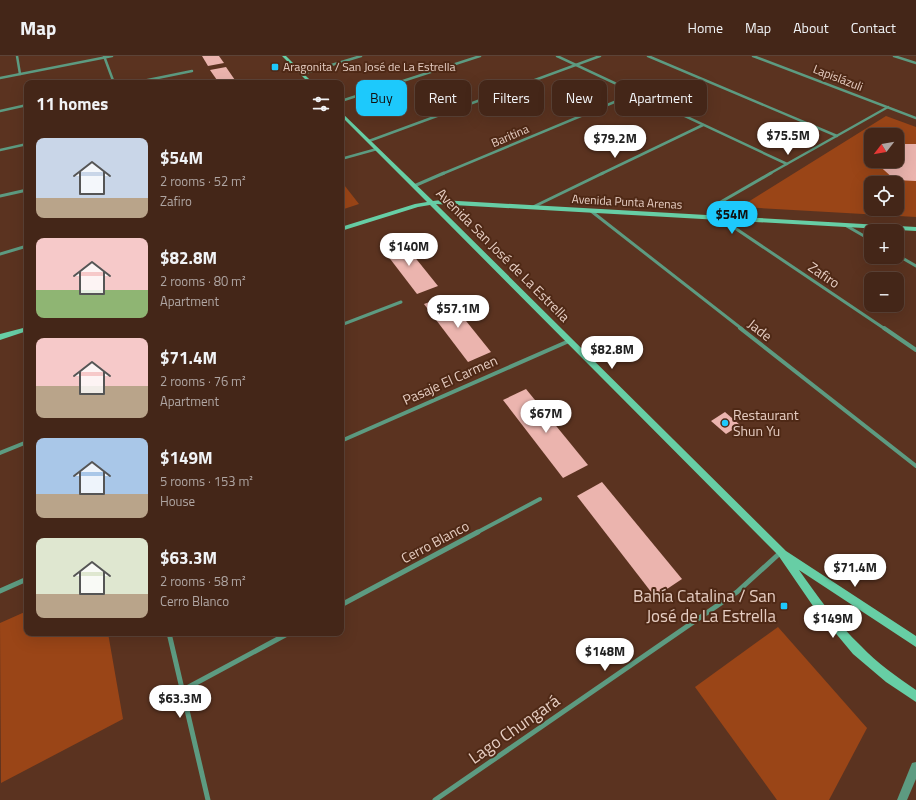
<!DOCTYPE html>
<meta charset="utf-8">
<style>
:root{--surface:#442618;--page:#4e3225;--text:#f1f3f6;--muted:#afa5a2;--line:#5c4337;--accent:#1dc9fc}
body{margin:0;font-family:"Titillium Web",sans-serif;background:var(--page);color:var(--text);height:100vh;display:flex;flex-direction:column;font-size:15px;white-space:nowrap}
*{box-sizing:border-box;margin:0}
p{font-size:13px;color:var(--muted)}
.icon{flex:none;width:22px;height:22px;fill:none;stroke:currentColor;stroke-width:2;stroke-linecap:round;stroke-linejoin:round}
.map{position:relative;flex:1;overflow:hidden}
.panel{position:absolute;left:24px;top:24px;width:320px;height:556px;display:flex;flex-direction:column;background:var(--surface);border-radius:8px;box-shadow:0 4px 16px #0002,0 0 0 1px var(--line)}
.panel>*{flex:none}
.guide{position:absolute;left:356px;top:24px;width:380px;height:36px;display:flex;gap:8px}
.needle{width:26px;rotate:239deg}
.tools{position:absolute;left:864px;top:72px;display:grid;gap:8px}
.tools a{display:grid;place-items:center;width:40px;height:40px;border-radius:8px;background:var(--surface);box-shadow:0 4px 16px #0002,0 0 0 1px var(--line);font-size:20px}
.price{position:absolute;translate:-50% -34px;padding:0 9px;border-radius:14px;background:#fff;color:#222;font-size:13px;line-height:26px;filter:drop-shadow(0 1px 2px #0008)}
.price::after{content:'';position:absolute;left:50%;top:24px;width:12px;height:9px;margin-left:-6px;background:inherit;clip-path:polygon(0 0,100% 0,50% 100%)}
.price.active{background:var(--accent);color:#111}
ul{padding:0;list-style:none}
li{display:flex;align-items:center;gap:12px;height:100px;padding:0 12px}
li span{display:grid;place-items:center;flex:none;width:112px;height:80px;border-radius:8px;color:#555}
li>.icon{margin-inline-start:auto}
span .icon{width:48px;height:48px;fill:#fffc;stroke-width:1}
li b{font-size:17px}
h2{display:flex;justify-content:space-between;align-items:center;height:48px;padding:0 12px;font-size:17px}
.pill{padding:0 14px;border-radius:8px;background:var(--surface);box-shadow:0 4px 16px #0002,0 0 0 1px var(--line);font-size:14px;line-height:36px}
.pill.active{background:var(--accent);color:#111}
header{display:flex;align-items:center;gap:24px;box-sizing:border-box;height:56px;padding:0 20px;background:var(--surface);border-bottom:1px solid var(--line)}
header strong{font-size:19px}
nav{display:flex;gap:22px;margin-inline-start:auto;font-size:14px}
.map>svg:first-child{display:block}
.green{fill:#9a4517;fill-rule:evenodd}
.building{fill:#ebb4ae}
.lines{fill:none;stroke-linecap:round;stroke-linejoin:round}
.minor-far3{stroke:#5d9b81;stroke-width:2.5}
.minor-far2{stroke:#5d9b81;stroke-width:3}
.minor-far1{stroke:#5d9b81;stroke-width:4}
.minor{stroke:#5d9b81;stroke-width:5}
.tertiary{fill:#5d9b81;fill-rule:evenodd}
.secondary{fill:#67cea5;fill-rule:evenodd}
.poi-dot{fill:#1dc9fc;stroke:#4f2916;stroke-width:1.5}
.labels{text-anchor:middle;stroke-width:4;stroke-linejoin:round;paint-order:stroke}
.far-poi-label{font-size:12px;fill:#e6cdc2;stroke:#4f2916;text-anchor:start}
.far-street-label{font-size:12px;fill:#e6cdc2;stroke:#4f2916}
.street-label{font-size:14px;fill:#e6cdc2;stroke:#4f2916}
.poi-label{font-size:14px;fill:#e6cdc2;stroke:#4f2916;text-anchor:start}
.near-poi-label{font-size:17px;fill:#e6cdc2;stroke:#4f2916;text-anchor:end}
.near-street-label{font-size:17px;fill:#e6cdc2;stroke:#4f2916}
</style>
<header>
<strong>Map</strong>
<nav><a>Home</a><a>Map</a><a>About</a><a>Contact</a></nav>
</header>
<div class="map">
<svg width="916" height="744" viewBox="0 0 916 744">
<rect width="100%" height="100%" fill="#5b3320"/>
<!-- green -->
<g class="green">
<path d="M886,60L916,71V161L740,151ZM871,79H897V105H871ZM871,127H897V153H871Z"/>
<polygon points="341,125 359,148 341,154"/>
<polygon points="27,555 27,577 108,577 123,663 1,727 0,567"/>
<polygon points="778,571 867,672 829,744 777,744 695,631"/>
</g>
<!-- building -->
<g class="building">
<polygon points="202,0 219,0 224,7 208,10"/>
<polygon points="226,11 237,27 219,27 210,14"/>
<polygon points="869,86 871,86 871,102 867,99"/>
<polygon points="897,88 916,88 916,125 895,124 874,105 897,105"/>
<polygon points="401,184 438,230 417,238 381,191"/>
<polygon points="446,240 491,296 468,306 424,248"/>
<polygon points="526,333 588,409 563,422 503,344"/>
<polygon points="725,356 740,369 726,378 711,365"/>
<polygon points="602,426 682,523 655,541 577,440"/>
</g>
<g class="lines">
<!-- minor-far3 -->
<g class="minor-far3">
<polyline points="17,0 20,18"/>
<polyline points="104,0 114,27"/>
<polyline points="557,0 787,108"/>
<polyline points="648,0 837,80"/>
<polyline points="753,0 916,62"/>
<polyline points="894,0 916,7"/>
<polyline points="302,18 361,0"/>
<polyline points="0,22 112,0"/>
<polyline points="133,27 192,15"/>
<polyline points="293,27 308,24"/>
<polyline points="341,45 480,0"/>
<polyline points="0,55 27,49"/>
<polyline points="369,85 600,0"/>
<polyline points="0,94 27,88"/>
<polyline points="341,103 377,93"/>
<polyline points="442,118 636,37"/>
<polyline points="601,118 703,69"/>
<polyline points="769,118 888,51"/>
</g>
<!-- minor-far2 -->
<g class="minor-far2">
<polyline points="771,117 719,147 717,157 720,162 885,273"/>
<polyline points="414,130 444,117"/>
<polyline points="0,140 27,134"/>
<polyline points="533,151 603,117"/>
<polyline points="591,155 742,273"/>
<polyline points="845,169 871,184"/>
<polyline points="0,198 27,190"/>
<polyline points="897,199 916,210"/>
<polyline points="341,269 401,246"/>
</g>
<!-- minor-far1 -->
<g class="minor-far1">
<polyline points="740,272 916,410"/>
<polyline points="884,272 916,294"/>
<polyline points="341,385 569,285"/>
<polyline points="0,397 27,386"/>
<polyline points="476,477 540,443"/>
</g>
<!-- minor -->
<g class="minor">
<polyline points="0,535 27,523"/>
<polyline points="341,549 478,476"/>
<polyline points="169,577 208,744"/>
<polyline points="183,634 289,577"/>
<polyline points="435,744 737,536 781,496"/>
</g>
<!-- tertiary -->
<polygon class="tertiary" points="916,706 916,723 907,744 897,744 912,707"/>
<!-- secondary -->
<g class="secondary">
<polygon points="282,0 286,0 313,27 309,27"/>
<path d="M341,56L433,145L441,144L916,171V175L436,148L786,495L916,580V591L799,514C817,540 837,567 861,590C877,607 897,621 916,634V646L886,626L853,598L813,550L778,499L430,149L418,151L341,175V171L415,148L427,146L341,60Z"/>
<polygon points="27,271 27,275 0,284 0,278"/>
</g>
</g>
<!-- markers -->
<g class="poi-dot">
<rect x="271" y="7" width="8" height="8" rx="2"/>
<circle cx="725" cy="367" r="4"/>
<rect x="780" y="546" width="8" height="8" rx="2"/>
</g>
<g class="labels">
<!-- far-poi labels -->
<g class="far-poi-label">
<text x="283" y="15">Aragonita / San José de La Estrella</text>
</g>
<!-- far-street labels -->
<g class="far-street-label">
<text transform="translate(838 22) rotate(21)" y="4">Lapislázuli</text>
<text transform="translate(510 80) rotate(-23)" y="4">Baritina</text>
<text transform="translate(627 146) rotate(3)" y="4">Avenida Punta Arenas</text>
</g>
<!-- street labels -->
<g class="street-label">
<text transform="translate(503 199) rotate(45)" y="5">Avenida San José de La Estrella</text>
<text transform="translate(824 219) rotate(34)" y="5">Zafiro</text>
<text transform="translate(760 274) rotate(38)" y="5">Jade</text>
<text transform="translate(450 324) rotate(-24)" y="5">Pasaje El Carmen</text>
<text transform="translate(435 486) rotate(-28)" y="5">Cerro Blanco</text>
</g>
<!-- poi labels -->
<g class="poi-label">
<text x="733" y="364">Restaurant<tspan x="733" dy="16">Shun Yu</tspan></text>
</g>
<!-- near-poi labels -->
<g class="near-poi-label">
<text x="776" y="546">Bahía Catalina / San<tspan x="776" dy="20">José de La Estrella</tspan></text>
</g>
<!-- near-street labels -->
<g class="near-street-label">
<text transform="translate(514 673) rotate(-35)" y="6">Lago Chungará</text>
</g>
</g>
</svg>
<div class="tools">
<a><svg class="needle" viewBox="-14 -14 28 28"><path d="M0-13l5 13h-10z" fill="#e53935"/><path d="M0 13l5-13h-10z" fill="#afa5a2"/></svg></a>
<a><svg class="icon" aria-label="locate" viewBox="0 0 24 24"><circle cx="12" cy="12" r="6"/><path d="M12 2v4M12 18v4M2 12h4M18 12h4"/></svg></a>
<a>+</a>
<a>−</a>
</div>
<b class="price" style="left:788px;top:100px">$75.5M</b>
<b class="price" style="left:615px;top:103px">$79.2M</b>
<b class="price active" style="left:732px;top:179px">$54M</b>
<b class="price" style="left:409px;top:211px">$140M</b>
<b class="price" style="left:458px;top:273px">$57.1M</b>
<b class="price" style="left:612px;top:314px">$82.8M</b>
<b class="price" style="left:546px;top:378px">$67M</b>
<b class="price" style="left:855px;top:532px">$71.4M</b>
<b class="price" style="left:833px;top:583px">$149M</b>
<b class="price" style="left:605px;top:616px">$148M</b>
<b class="price" style="left:180px;top:663px">$63.3M</b>
<div class="guide">
<a class="pill active">Buy</a>
<a class="pill">Rent</a>
<a class="pill">Filters</a>
<a class="pill">New</a>
<a class="pill">Apartment</a>
</div>
<section class="panel">
<h2>11 homes<svg class="icon" aria-label="filters" viewBox="0 0 24 24"><path d="M4 7h16M4 17h16"/><circle cx="9" cy="7" r="2"/><circle cx="15" cy="17" r="2"/></svg></h2>
<ul>
<li><span style="background:linear-gradient(#c9d6e8 75%,#b9a48a 0)"><svg class="icon" aria-label="home" viewBox="0 0 24 24"><path d="M3 11l9-7 9 7M6 9v11h12V9"/></svg></span><div><b>$54M</b><p>2 rooms · 52 m²</p><p>Zafiro</p></div></li>
<li><span style="background:linear-gradient(#f6c9c9 65%,#8fb573 0)"><svg class="icon" aria-label="home" viewBox="0 0 24 24"><path d="M3 11l9-7 9 7M6 9v11h12V9"/></svg></span><div><b>$82.8M</b><p>2 rooms · 80 m²</p><p>Apartment</p></div></li>
<li><span style="background:linear-gradient(#f6c9c9 60%,#b9a48a 0)"><svg class="icon" aria-label="home" viewBox="0 0 24 24"><path d="M3 11l9-7 9 7M6 9v11h12V9"/></svg></span><div><b>$71.4M</b><p>2 rooms · 76 m²</p><p>Apartment</p></div></li>
<li><span style="background:linear-gradient(#a9c7e8 70%,#b9a48a 0)"><svg class="icon" aria-label="home" viewBox="0 0 24 24"><path d="M3 11l9-7 9 7M6 9v11h12V9"/></svg></span><div><b>$149M</b><p>5 rooms · 153 m²</p><p>House</p></div></li>
<li><span style="background:linear-gradient(#dfe7d0 70%,#b9a48a 0)"><svg class="icon" aria-label="home" viewBox="0 0 24 24"><path d="M3 11l9-7 9 7M6 9v11h12V9"/></svg></span><div><b>$63.3M</b><p>2 rooms · 58 m²</p><p>Cerro Blanco</p></div></li>
</ul>
</section>
</div>
